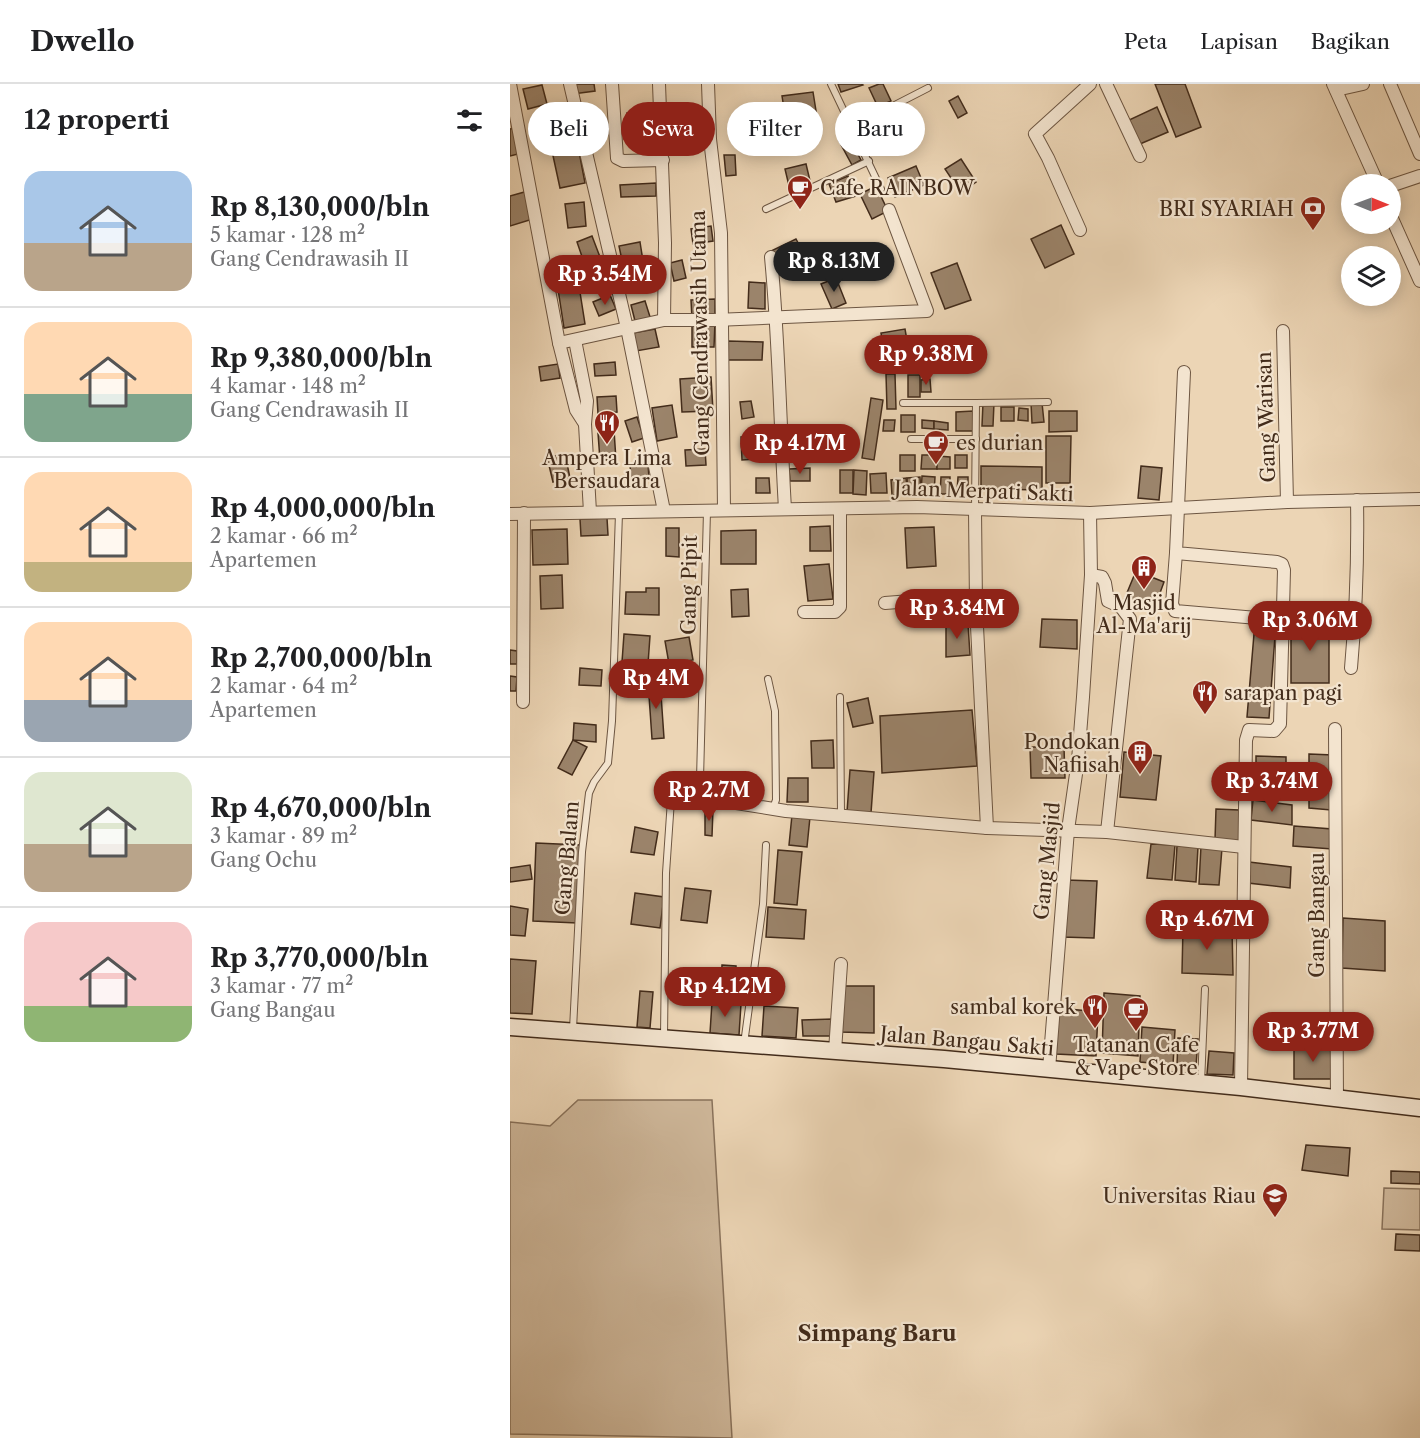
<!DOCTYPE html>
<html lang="id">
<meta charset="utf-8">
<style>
:root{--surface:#fff;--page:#f2f2f2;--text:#202124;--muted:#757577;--line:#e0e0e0;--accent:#8f2418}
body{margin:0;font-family:"Libre Caslon Text",serif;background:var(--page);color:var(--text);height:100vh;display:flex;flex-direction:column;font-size:22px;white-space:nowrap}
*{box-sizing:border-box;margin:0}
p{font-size:20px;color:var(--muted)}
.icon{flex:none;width:33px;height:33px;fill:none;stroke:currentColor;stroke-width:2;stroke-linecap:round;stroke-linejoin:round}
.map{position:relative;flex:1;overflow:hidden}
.side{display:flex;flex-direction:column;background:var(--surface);width:510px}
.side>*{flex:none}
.guide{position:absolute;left:18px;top:18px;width:570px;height:54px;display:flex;gap:12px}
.needle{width:39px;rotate:91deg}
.buttons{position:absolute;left:831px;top:90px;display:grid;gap:12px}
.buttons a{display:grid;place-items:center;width:60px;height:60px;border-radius:50%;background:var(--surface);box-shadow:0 3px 15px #0003;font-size:30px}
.price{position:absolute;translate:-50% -51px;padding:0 14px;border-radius:21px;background:var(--accent);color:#fff;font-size:20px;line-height:39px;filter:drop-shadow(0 2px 3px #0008)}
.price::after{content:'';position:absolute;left:50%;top:36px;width:18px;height:14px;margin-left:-9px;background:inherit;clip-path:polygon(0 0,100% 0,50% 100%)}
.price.selected{background:#222;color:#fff}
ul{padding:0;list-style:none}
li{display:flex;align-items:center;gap:18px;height:150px;padding:0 24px}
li+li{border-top:2px solid var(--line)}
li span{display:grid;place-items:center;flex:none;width:168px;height:120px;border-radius:18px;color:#555}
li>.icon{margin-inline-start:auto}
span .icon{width:72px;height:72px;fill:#fffc;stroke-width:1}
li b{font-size:26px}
h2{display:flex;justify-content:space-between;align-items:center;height:72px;padding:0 24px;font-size:26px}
.tag{padding:0 21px;border-radius:27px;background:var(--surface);box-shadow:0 3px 15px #0003;font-size:21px;line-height:54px}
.tag.selected{background:var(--accent);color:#fff}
header{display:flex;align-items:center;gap:36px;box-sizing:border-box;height:84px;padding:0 30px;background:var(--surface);border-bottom:2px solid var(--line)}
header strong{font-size:28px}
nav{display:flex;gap:33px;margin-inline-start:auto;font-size:21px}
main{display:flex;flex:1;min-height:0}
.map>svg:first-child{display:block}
.green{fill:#cfb89b;stroke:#89725b;stroke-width:1.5}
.building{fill:#9b846b;stroke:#432c1b;stroke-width:1.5}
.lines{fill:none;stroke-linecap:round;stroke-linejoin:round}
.lane-casing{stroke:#6d5642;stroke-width:8}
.street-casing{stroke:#6d5642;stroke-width:14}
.secondary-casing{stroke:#432c1b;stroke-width:19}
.lane{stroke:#f3e4cf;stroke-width:6}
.street{stroke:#f3e4cf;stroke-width:12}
.secondary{stroke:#f3e4cf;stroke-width:16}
.labels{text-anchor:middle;stroke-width:4.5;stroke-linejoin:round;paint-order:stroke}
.poi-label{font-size:20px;fill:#432c1b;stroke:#f3e4cf;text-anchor:end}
.street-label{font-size:20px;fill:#432c1b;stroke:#f3e4cf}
.quarter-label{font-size:22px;font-weight:bold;fill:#432c1b;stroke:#f3e4cf}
</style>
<header>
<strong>Dwello</strong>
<nav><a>Peta</a><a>Lapisan</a><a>Bagikan</a></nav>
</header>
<main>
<section class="side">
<h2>12 properti<svg class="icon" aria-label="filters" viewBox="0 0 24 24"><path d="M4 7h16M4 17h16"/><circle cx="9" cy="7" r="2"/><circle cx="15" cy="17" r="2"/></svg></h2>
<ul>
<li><span style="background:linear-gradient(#a9c7e8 60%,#b9a48a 0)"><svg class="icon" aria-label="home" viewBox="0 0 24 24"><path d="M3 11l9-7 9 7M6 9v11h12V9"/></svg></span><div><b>Rp 8,130,000/bln</b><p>5 kamar · 128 m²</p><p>Gang Cendrawasih II</p></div></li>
<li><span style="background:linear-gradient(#ffd9b3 60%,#7fa58c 0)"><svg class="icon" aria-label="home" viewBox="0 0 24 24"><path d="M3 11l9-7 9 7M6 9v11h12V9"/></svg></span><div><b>Rp 9,380,000/bln</b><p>4 kamar · 148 m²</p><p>Gang Cendrawasih II</p></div></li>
<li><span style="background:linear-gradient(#ffd9b3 75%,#c2b280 0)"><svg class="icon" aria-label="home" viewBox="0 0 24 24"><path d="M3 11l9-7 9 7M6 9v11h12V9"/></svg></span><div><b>Rp 4,000,000/bln</b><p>2 kamar · 66 m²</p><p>Apartemen</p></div></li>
<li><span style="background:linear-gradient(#ffd9b3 65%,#9aa5b1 0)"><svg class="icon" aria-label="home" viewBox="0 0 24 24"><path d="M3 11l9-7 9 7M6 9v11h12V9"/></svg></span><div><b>Rp 2,700,000/bln</b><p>2 kamar · 64 m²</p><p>Apartemen</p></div></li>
<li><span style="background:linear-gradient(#dfe7d0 60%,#b9a48a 0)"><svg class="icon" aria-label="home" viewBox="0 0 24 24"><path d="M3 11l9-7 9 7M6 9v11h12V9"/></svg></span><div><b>Rp 4,670,000/bln</b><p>3 kamar · 89 m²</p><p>Gang Ochu</p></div></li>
<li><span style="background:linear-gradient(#f6c9c9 70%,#8fb573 0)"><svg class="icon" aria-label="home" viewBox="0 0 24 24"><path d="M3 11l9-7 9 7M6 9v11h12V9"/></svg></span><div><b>Rp 3,770,000/bln</b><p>3 kamar · 77 m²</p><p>Gang Bangau</p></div></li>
</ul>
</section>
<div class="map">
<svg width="910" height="1354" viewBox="0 0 910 1354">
<rect width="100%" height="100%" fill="#ecd5b5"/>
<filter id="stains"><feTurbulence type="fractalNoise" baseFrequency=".00333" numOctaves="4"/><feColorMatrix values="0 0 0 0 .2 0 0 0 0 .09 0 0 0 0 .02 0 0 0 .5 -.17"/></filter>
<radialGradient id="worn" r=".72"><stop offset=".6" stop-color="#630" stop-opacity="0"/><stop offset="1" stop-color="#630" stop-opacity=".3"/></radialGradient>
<!-- green -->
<g class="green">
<polygon points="68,1016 202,1016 222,1354 0,1350 0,1038 40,1042"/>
<polygon points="874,1104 910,1105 910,1146 872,1145"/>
</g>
<!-- building -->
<g class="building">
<polygon points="62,0 84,0 85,7 63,10"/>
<polygon points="328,0 352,0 353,1 331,8"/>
<polygon points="369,0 373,0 381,17 368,23 359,4"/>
<polygon points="645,0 675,0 691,43 666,53"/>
<polygon points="32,1 37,20 18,25 13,5"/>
<polygon points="303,8 307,33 276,37 272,12"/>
<polygon points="448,12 457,29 448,34 439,17"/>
<polygon points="647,23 658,48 630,60 619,36"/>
<polygon points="117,29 142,29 142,48 117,49"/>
<polygon points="58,31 65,55 46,60 39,37"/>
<polygon points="367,38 381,56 370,65 355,47"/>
<polygon points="5,44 12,69 0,72 0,45"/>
<polygon points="337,50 351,76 342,81 328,55"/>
<polygon points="68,62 75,99 50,104 42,67"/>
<polygon points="214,71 225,71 226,91 216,92"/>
<polygon points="451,75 466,98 451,109 435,85"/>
<polygon points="296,80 301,101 280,106 275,85"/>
<polygon points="406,82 414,101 385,113 378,94"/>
<polygon points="338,92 346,112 326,118 319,100"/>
<polygon points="146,99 146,112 111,113 110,101"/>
<polygon points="366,102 378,127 362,135 350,110"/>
<polygon points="18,107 26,134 0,142 0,112"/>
<polygon points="74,118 76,142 58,144 55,120"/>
<polygon points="551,141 564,170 535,184 521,155"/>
<polygon points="201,142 203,157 183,160 181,145"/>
<polygon points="82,152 93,181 77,187 67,158"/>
<polygon points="286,155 294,170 269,182 261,167"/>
<polygon points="130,158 133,177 113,181 109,162"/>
<polygon points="172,176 176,194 164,197 160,179"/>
<polygon points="447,179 461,216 435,225 421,189"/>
<polygon points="326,194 336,219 322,225 311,200"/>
<polygon points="239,198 255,199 255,225 238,224"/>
<polygon points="69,202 75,240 54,244 48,205"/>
<polygon points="100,211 106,225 89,232 83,218"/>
<polygon points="205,215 205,235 182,235 181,216"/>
<polygon points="135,217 141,236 126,241 121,221"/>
<polygon points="182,238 205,238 204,263 182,263"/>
<polygon points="145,245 149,263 126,267 123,249"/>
<polygon points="395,245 399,268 375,271 371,249"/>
<polygon points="218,257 253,258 252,276 218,276"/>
<polygon points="105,278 106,291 85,292 84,280"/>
<polygon points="48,280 50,294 31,297 29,283"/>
<polygon points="376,290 385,290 386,325 377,325"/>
<rect x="398" y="291" width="12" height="22"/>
<polygon points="201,293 203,327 172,328 170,295"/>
<polygon points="420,295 421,308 411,308 411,296"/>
<polygon points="106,312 107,328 88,330 87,313"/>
<polygon points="361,314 373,316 364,376 352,374"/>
<polygon points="241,317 244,333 232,335 230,318"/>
<polygon points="473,319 484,319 483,342 472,342"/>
<polygon points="521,319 532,319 534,338 522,339"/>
<polygon points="162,321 167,353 147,357 142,324"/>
<rect x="491" y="323" width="13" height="14"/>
<polygon points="509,324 518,325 518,337 508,336"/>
<polygon points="463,327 464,347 446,347 446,328"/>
<polygon points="539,327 567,327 567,347 539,348"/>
<rect x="391" y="331" width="14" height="17"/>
<polygon points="127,333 134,354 122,358 115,337"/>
<polygon points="374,336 385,336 384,347 373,347"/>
<polygon points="412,336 424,337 424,345 412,344"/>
<polygon points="424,337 438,339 438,346 424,345"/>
<polygon points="104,346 106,376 90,376 88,349"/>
<polygon points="261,351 262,374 232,376 231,353"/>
<polygon points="536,352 561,352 560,399 536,399"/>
<polygon points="195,365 196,381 176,382 175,366"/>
<polygon points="55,370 60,394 43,398 37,373"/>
<rect x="390" y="371" width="15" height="16"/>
<polygon points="412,371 426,371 427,385 411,385"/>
<rect x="445" y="371" width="12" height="13"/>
<polygon points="427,372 440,373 440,385 427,385"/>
<polygon points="138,380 139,394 121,396 120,381"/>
<polygon points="471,382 532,383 532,406 471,405"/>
<polygon points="631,382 652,384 649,416 628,414"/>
<polygon points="300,384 300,397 280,397 279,385"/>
<rect x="330" y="386" width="13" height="23"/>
<polygon points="344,386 357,387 356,411 343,410"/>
<polygon points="376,389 377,409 361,409 360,390"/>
<polygon points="412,392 425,393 424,411 411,410"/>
<polygon points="410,393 411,410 398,410 397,394"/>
<polygon points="431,393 440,393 440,410 430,410"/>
<polygon points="448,393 458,393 458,408 447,407"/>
<polygon points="246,394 259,394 260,409 246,409"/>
<polygon points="396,394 398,410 382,411 381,396"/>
<polygon points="97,434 98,451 71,452 70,435"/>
<polygon points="320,442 321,467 300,467 300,443"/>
<polygon points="424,443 426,482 397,484 395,444"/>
<polygon points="156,444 169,444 169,473 156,472"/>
<polygon points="57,445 58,480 23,481 22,446"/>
<polygon points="246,446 246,480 211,480 211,447"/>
<polygon points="319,480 323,515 298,517 294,482"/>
<polygon points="626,487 654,498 643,528 614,516"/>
<polygon points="52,491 53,524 31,525 30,492"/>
<polygon points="136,504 149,504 149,531 115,530 116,508 136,508"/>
<polygon points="238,505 239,532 222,533 221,506"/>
<polygon points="532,535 567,536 567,565 530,563"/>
<rect x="781" y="537" width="38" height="62"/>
<polygon points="436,540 458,540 460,571 436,573"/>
<polygon points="114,550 140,552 138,580 112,578"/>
<polygon points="744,550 765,552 759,634 737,633"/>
<polygon points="179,553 183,576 159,580 155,557"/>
<polygon points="0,566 7,567 7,580 0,580"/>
<polygon points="70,584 92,586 91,602 69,601"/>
<polygon points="0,592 7,593 6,607 0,607"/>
<polygon points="150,596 154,654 142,655 138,597"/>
<polygon points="358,614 363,639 343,643 337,619"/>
<polygon points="462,626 467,682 372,689 370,632"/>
<polygon points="64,639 86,641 86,658 63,656"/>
<polygon points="63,656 77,663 62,691 48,684"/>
<polygon points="323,656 324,684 302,684 301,657"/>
<polygon points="520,663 554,663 555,694 521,694"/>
<polygon points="614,668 651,672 646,716 610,713"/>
<polygon points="799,670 823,671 821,726 799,724"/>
<polygon points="746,672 776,673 776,709 746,708"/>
<polygon points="340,686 364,688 361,729 337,728"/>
<polygon points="278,694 298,694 298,718 277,718"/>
<polygon points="743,716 782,721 782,741 741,736"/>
<polygon points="195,725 203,725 202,752 195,751"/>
<polygon points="706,725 729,726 730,757 705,756"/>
<polygon points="282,731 300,733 297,763 279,761"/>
<polygon points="784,742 822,745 822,765 783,762"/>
<polygon points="125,743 148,748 144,771 121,768"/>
<polygon points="26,759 70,761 67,839 23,837"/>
<polygon points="641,760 665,761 662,796 637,794"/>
<polygon points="667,762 688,763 686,798 665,796"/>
<polygon points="691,762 712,764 709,801 689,800"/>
<polygon points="268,766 292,768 287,821 264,819"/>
<polygon points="739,778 781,783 780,804 738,799"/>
<polygon points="20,781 22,795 0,798 0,784"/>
<polygon points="555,796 587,797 584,854 552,853"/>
<polygon points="175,804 201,807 197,839 171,836"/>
<polygon points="125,809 154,813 150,844 121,840"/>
<polygon points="0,822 18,825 15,852 0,851"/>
<polygon points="258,823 296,826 294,855 256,853"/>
<polygon points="833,834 875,837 875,887 832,884"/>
<polygon points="673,843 722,845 723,891 672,889"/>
<polygon points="0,875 26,877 22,930 0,929"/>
<polygon points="212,881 226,882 226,912 211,911"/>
<polygon points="332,902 364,902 364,949 331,948"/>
<polygon points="130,907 143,908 140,944 127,943"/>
<polygon points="594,909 630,912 628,972 592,969"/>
<polygon points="202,918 231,920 229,951 200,949"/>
<polygon points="254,922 288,924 286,954 252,952"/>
<polygon points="549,924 588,928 586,972 546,970"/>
<polygon points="323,935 324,952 293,952 292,936"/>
<polygon points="632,943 665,946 663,981 630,978"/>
<polygon points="668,954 688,955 686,982 667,982"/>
<polygon points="784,962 821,962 822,995 784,995"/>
<polygon points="699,967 724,969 723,991 697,990"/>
<polygon points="796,1061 840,1064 838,1092 792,1086"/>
<polygon points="881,1087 910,1088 910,1100 881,1099"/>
<polygon points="886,1150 910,1151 910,1167 885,1166"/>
</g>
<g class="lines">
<defs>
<g id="lane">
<polyline points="321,0 371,105"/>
<polyline points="342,43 418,4"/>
<polyline points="256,125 359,77"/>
<polyline points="393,319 466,319"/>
<polyline points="401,355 466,355"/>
<polyline points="465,426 466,319 538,318"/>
<polyline points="258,595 265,627 266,716 263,724"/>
<polyline points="330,613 331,731"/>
<polyline points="63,945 72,768 79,709 84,698 98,679 102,637 109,429"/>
<path d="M154,952L156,789L161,716C169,706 183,708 190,695L197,427"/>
<polyline points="234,960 253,820 256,761"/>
<polyline points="691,999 695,905"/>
</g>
<g id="street">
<polyline points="0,0 49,259 66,326 75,340"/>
<polyline points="60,0 117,244 154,427"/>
<polyline points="102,0 107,74 113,77 153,76"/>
<polyline points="149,0 155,159 154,236"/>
<polyline points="198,0 200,55 211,149 214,426"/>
<polyline points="596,0 630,72"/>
<polyline points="823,0 868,100"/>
<polyline points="880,0 910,70"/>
<polyline points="826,6 853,0"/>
<polyline points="880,102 910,92"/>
<polyline points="880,130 910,197"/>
<polyline points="570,146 538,74 525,50 580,0"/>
<path d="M261,173C269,257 270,341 275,425"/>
<polyline points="773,247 777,418"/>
<polyline points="65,256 77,317 75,340 80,428"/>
<polyline points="49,259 154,236 205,236 417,227 379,126"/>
<polyline points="674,288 666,469 767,478 772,480 774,486 770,640 764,647 739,646 736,656 731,1003"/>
<polyline points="465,426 466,522 477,744"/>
<polyline points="0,430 407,423 580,429 777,418 910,415"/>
<polyline points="666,469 662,520 665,527 772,536"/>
<polyline points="581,491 592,493 595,499 598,517 611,523 620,535 597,748"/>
<polyline points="375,519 466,512"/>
<polyline points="294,528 325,528 330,523 330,425"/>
<path d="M841,584C846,528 848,473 847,416"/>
<polyline points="13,618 14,429"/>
<polyline points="825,645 827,1015"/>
<polyline points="169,710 276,727 477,744 597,748 734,763"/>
<polyline points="325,967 331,880"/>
<polyline points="539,985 558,746 568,676 573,613 581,491 580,429"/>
</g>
<polyline id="secondary" points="0,943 434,975 731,1003 910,1024"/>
</defs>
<!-- lane casing -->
<use href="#lane" class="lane-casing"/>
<!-- street casing -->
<use href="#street" class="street-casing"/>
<!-- secondary casing -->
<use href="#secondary" class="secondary-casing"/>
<!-- lane -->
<use href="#lane" class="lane"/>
<!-- street -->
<use href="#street" class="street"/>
<!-- secondary -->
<use href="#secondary" class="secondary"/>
</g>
<!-- icons -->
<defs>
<symbol id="cafe-pin" viewBox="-11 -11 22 30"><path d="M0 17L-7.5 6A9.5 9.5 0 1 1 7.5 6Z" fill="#8f2418" stroke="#f3e4cf"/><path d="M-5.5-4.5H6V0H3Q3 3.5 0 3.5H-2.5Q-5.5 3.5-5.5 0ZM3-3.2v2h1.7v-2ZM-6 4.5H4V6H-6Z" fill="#fff"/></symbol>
<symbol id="bank-pin" viewBox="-11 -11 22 30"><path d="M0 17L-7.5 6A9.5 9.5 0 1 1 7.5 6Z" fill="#8f2418" stroke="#f3e4cf"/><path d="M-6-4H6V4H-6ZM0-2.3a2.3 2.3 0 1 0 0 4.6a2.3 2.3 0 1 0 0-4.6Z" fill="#fff"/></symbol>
<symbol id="restaurant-pin" viewBox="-11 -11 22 30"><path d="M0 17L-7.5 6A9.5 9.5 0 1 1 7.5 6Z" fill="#8f2418" stroke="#f3e4cf"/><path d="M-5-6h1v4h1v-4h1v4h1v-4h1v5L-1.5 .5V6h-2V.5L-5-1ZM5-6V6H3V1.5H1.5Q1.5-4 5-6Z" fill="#fff"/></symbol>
<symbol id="building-pin" viewBox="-11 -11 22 30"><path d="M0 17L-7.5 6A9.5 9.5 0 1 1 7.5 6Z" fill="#8f2418" stroke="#f3e4cf"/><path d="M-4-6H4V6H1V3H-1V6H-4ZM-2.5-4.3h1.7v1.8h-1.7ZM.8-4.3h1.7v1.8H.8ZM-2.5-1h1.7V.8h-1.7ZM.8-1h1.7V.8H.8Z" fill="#fff"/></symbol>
<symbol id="university-pin" viewBox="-11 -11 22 30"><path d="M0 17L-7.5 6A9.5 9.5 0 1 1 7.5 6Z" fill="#8f2418" stroke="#f3e4cf"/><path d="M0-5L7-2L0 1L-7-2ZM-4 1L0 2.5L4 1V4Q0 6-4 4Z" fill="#fff"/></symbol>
</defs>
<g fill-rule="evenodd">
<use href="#cafe-pin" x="275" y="89" width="30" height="40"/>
<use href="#bank-pin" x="788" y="110" width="30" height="40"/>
<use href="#restaurant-pin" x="82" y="324" width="30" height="40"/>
<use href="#cafe-pin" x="411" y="344" width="30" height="40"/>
<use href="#building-pin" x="619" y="469" width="30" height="40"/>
<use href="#restaurant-pin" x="680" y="594" width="30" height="40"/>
<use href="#building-pin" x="615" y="654" width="30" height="40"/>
<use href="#restaurant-pin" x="570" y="908" width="30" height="40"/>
<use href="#cafe-pin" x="611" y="911" width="30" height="40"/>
<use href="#university-pin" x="750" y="1097" width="30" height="40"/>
</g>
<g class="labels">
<!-- poi labels -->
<g class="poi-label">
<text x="310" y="111" text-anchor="start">Cafe RAINBOW</text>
<text x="784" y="132">BRI SYARIAH</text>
<text x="446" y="366" text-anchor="start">es durian</text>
<text x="97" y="381" text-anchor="middle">Ampera Lima<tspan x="97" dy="23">Bersaudara</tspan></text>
<text x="634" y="526" text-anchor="middle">Masjid<tspan x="634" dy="23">Al-Ma'arij</tspan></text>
<text x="714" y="616" text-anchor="start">sarapan pagi</text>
<text x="610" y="665">Pondokan<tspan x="610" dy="23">Nafiisah</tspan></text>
<text x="566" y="930">sambal korek</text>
<text x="626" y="968" text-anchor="middle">Tatanan Cafe<tspan x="626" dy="23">&amp; Vape Store</tspan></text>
<text x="746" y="1119">Universitas Riau</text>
</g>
<!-- street labels -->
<g class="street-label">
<text transform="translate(190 249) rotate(-91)" y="7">Gang Cendrawasih Utama</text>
<text transform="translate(756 333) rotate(-92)" y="7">Gang Warisan</text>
<text transform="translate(474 407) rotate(2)" y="7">Jalan Merpati Sakti</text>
<text transform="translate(179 501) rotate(-89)" y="7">Gang Pipit</text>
<text transform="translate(57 774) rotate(-85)" y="7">Gang Balam</text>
<text transform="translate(537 777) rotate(-84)" y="7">Gang Masjid</text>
<text transform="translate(807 831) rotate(-90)" y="7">Gang Bangau</text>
<text transform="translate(457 957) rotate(5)" y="7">Jalan Bangau Sakti</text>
</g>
<!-- quarter labels -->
<g class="quarter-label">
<text x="367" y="1257">Simpang Baru</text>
</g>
</g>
<rect width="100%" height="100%" filter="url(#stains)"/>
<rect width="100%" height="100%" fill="url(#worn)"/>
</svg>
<div class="buttons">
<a><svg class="needle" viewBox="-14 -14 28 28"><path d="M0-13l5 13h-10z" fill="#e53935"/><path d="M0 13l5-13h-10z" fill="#757577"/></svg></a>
<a><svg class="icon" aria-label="layers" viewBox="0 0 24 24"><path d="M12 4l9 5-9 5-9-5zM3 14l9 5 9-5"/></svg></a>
</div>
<b class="price selected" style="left:324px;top:209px">Rp 8.13M</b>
<b class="price" style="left:95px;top:222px">Rp 3.54M</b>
<b class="price" style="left:416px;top:302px">Rp 9.38M</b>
<b class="price" style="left:290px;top:391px">Rp 4.17M</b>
<b class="price" style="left:447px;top:556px">Rp 3.84M</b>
<b class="price" style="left:800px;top:568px">Rp 3.06M</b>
<b class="price" style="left:146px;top:626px">Rp 4M</b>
<b class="price" style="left:762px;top:729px">Rp 3.74M</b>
<b class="price" style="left:199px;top:738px">Rp 2.7M</b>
<b class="price" style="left:697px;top:867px">Rp 4.67M</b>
<b class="price" style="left:215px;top:934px">Rp 4.12M</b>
<b class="price" style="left:803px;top:979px">Rp 3.77M</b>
<div class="guide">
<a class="tag">Beli</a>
<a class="tag selected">Sewa</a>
<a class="tag">Filter</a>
<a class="tag">Baru</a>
</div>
</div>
</main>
